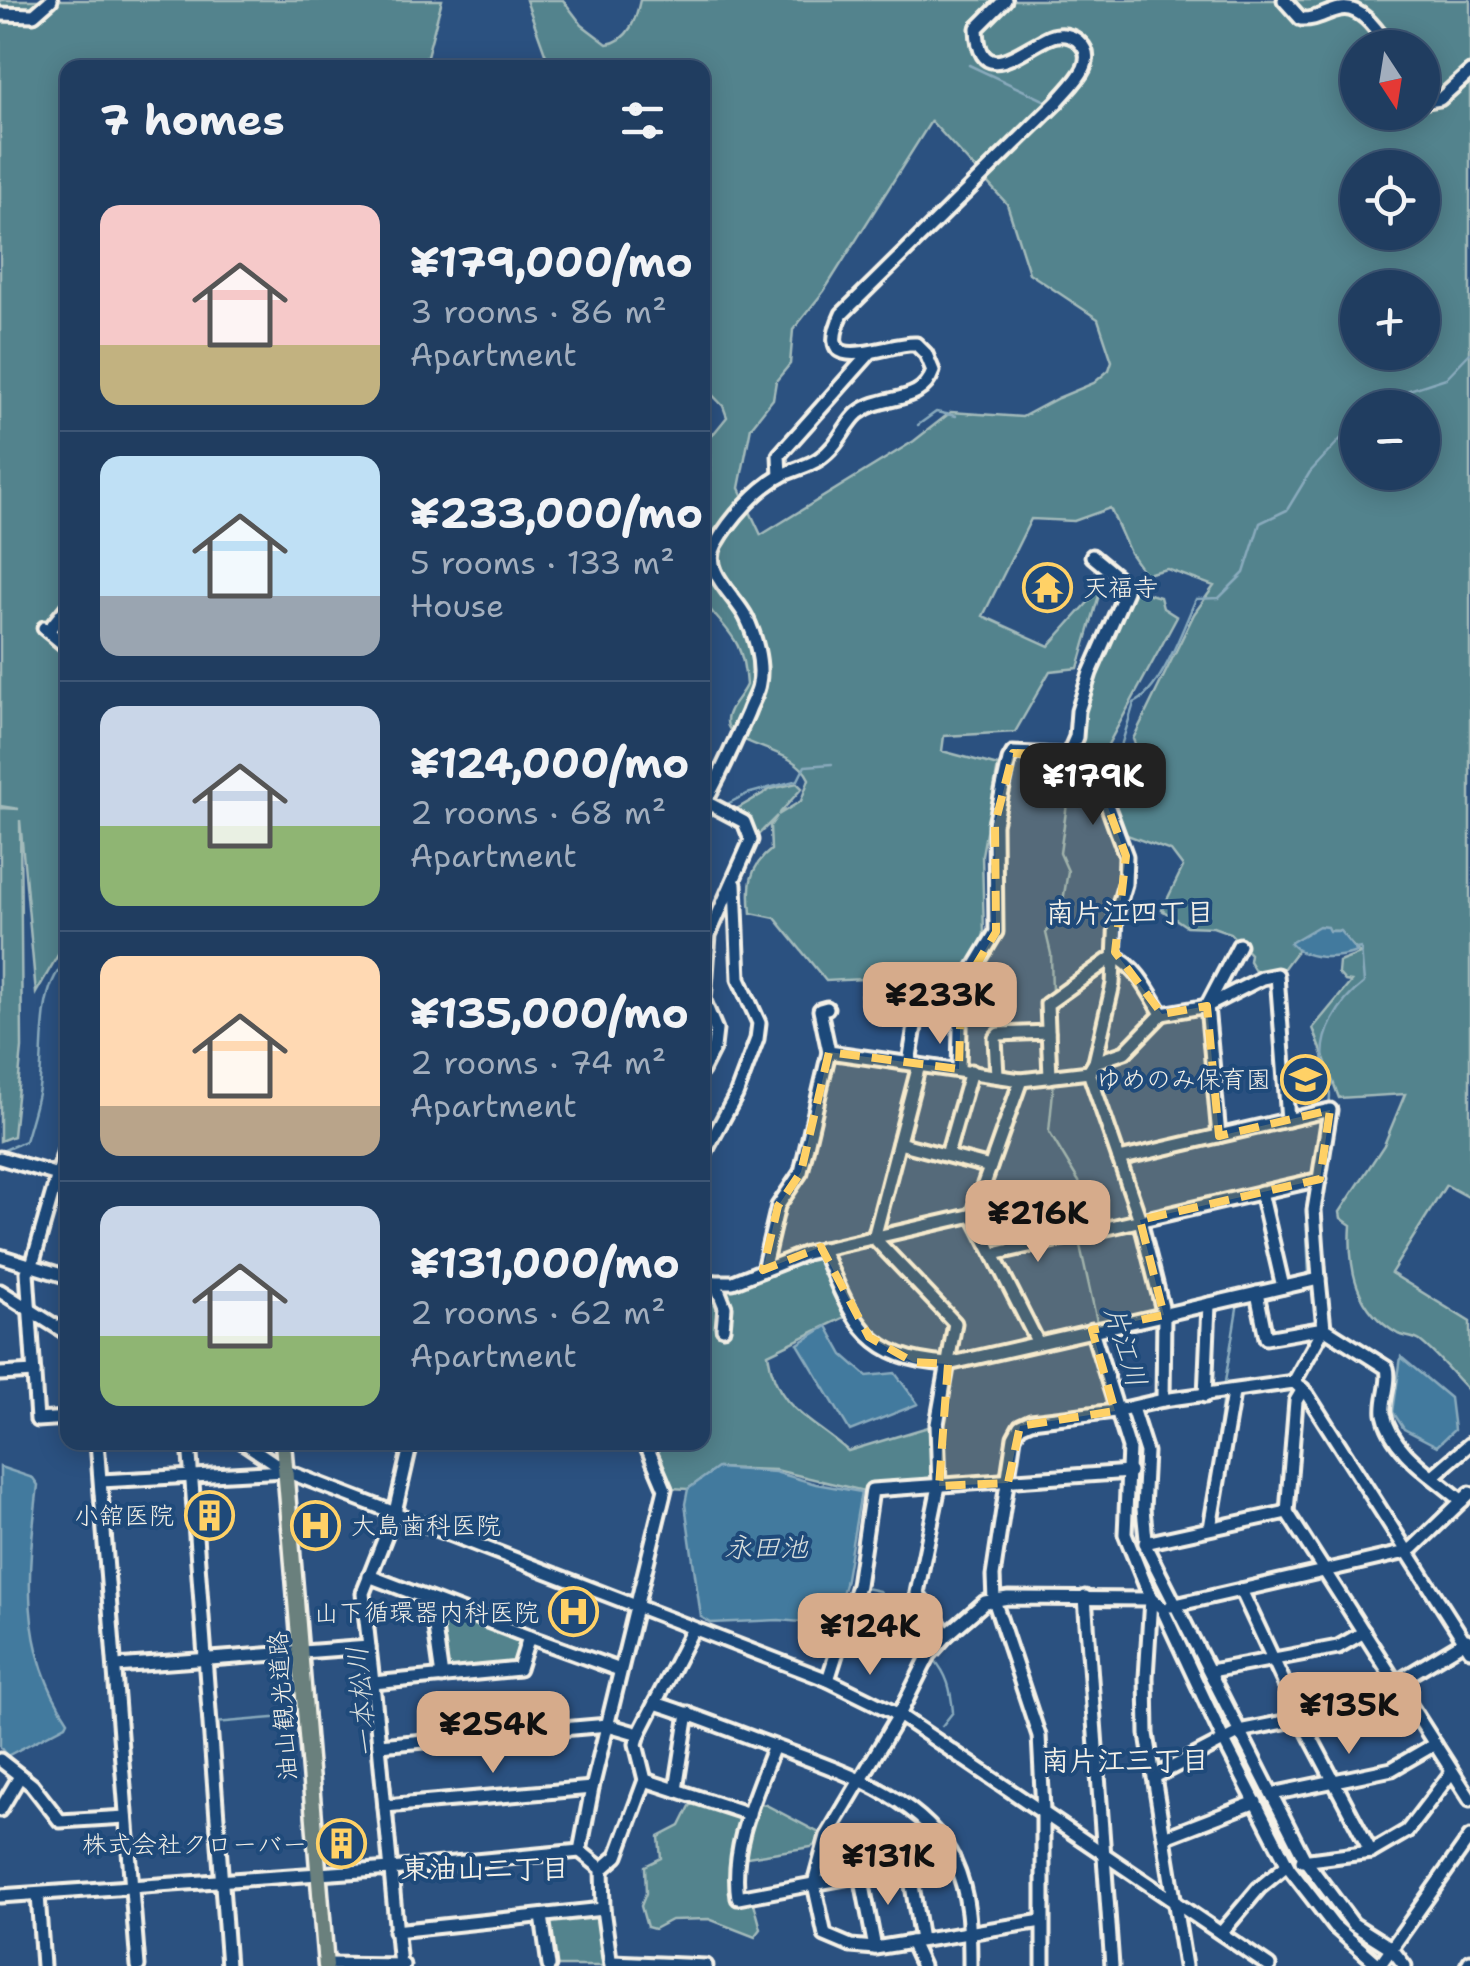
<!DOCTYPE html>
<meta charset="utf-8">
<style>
:root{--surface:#203d60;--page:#2d4869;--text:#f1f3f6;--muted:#a2aebd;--line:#3d5675;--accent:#d6ab8b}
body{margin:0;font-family:"Shantell Sans","Klee One",sans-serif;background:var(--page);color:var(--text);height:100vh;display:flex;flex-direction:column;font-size:38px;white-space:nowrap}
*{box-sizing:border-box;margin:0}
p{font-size:32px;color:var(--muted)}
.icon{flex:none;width:55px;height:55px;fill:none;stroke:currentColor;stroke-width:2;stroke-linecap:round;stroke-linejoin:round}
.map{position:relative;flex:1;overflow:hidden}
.details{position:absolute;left:60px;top:60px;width:650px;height:1390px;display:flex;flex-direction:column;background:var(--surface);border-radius:20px;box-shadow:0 5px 25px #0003,0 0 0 2px var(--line)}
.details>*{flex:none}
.needle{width:65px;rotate:168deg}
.buttons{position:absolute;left:1340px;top:30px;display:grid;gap:20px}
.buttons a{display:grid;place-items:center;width:100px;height:100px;border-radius:50%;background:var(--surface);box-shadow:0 5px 25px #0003,0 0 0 2px var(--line);font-size:50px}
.price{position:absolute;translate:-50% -85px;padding:0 22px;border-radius:20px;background:var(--accent);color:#111;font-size:32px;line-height:65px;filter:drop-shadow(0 2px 5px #0008)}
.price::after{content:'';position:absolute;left:50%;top:60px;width:30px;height:22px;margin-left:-15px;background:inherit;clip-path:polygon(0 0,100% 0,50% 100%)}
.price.active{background:#222;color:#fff}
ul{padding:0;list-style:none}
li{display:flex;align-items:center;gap:30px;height:250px;padding:0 40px}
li+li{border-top:2px solid var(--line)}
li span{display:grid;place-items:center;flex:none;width:280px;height:200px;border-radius:20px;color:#555}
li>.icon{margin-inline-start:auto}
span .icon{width:120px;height:120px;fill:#fffc;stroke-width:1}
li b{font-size:42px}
h2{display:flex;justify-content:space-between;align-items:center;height:120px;padding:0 40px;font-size:42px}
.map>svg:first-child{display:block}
.green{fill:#52838d;stroke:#a3baba;stroke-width:2.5;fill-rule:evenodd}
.water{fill:#427a9e;stroke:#89aabc;stroke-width:2.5}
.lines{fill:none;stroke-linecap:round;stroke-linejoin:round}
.stream{stroke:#89aabc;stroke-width:2.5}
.minor-casing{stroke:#f4f1e8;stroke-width:19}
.major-casing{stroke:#f4f1e8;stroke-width:21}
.minor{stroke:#1f4a7a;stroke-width:11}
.major{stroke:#6a807d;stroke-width:14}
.marked{fill:#ffd166;fill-opacity:0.2;stroke:#ffd166;stroke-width:8;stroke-dasharray:20 12;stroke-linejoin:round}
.labels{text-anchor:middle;stroke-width:8;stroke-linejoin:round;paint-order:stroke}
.poi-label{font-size:25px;fill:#f4f1e8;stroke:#1f4a7a;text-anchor:end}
.street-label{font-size:25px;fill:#f4f1e8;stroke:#1f4a7a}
.neighbourhood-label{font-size:28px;font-weight:bold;fill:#f4f1e8;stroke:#1f4a7a}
.water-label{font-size:28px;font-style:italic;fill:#d9dfdd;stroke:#1f4a7a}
</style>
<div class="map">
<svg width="1470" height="1966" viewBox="0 0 1470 1966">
<rect width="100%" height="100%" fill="#2b5180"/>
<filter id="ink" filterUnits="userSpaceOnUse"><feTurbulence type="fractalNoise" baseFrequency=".01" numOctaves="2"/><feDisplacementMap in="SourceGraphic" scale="20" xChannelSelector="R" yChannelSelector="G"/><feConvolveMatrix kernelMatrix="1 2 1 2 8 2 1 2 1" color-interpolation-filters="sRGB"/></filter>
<g filter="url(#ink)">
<!-- green -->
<g class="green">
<polygon points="0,0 442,0 424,67 68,68 68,706 60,717 68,728 65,943 36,993 20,820 22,1048 13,1136 0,1141 0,808 19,809 0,806"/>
<path d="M526,0H563L582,25L607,44C629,41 636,19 640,0H1470V1198L1446,1185L1391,1273L1470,1322V1392C1454,1376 1438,1355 1420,1341C1414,1337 1405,1337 1398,1334C1356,1310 1348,1269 1351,1225L1341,1218L1340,1212L1384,1145L1405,1094L1339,1098L1313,1028L1351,982L1345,981L1338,973L1339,962L1360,954L1339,931C1310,928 1299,948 1284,968L1272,972L1255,971L1249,961L1250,954L1230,933L1213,927L1186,926L1162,910L1183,867L1171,851L1127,835L1110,803L1152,789L1133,739L1194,614L1214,586L1167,569L1145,574L1130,553L1110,508L1074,521L1031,519L983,616L1049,646L1101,588L1078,668L1050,671L1015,732L944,736L942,751L998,766L982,855L984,934L978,950L948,989L863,979L826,981L775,918L751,913C748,886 749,867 771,850L770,826L777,816L755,838L753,825L735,810L771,789L797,783L802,788L778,815L801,801L809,779C795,746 726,747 727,721C727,708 741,697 746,685C743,638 730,635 703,601V486L710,478V438L727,417L723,406L703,385L702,68L550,67ZM1358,48H1422V112H1358ZM931,121L1007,204L1029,273L1098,319L1112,361L1109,370L1094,383L1058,398L1022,417L951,412L914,441L761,535L739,488L751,427L773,399L776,381L790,364L793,330L824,291ZM1358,168H1422V232H1358ZM1358,288H1422V352H1358ZM1358,408H1422V472H1358Z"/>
<polygon points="1129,588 1160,597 1163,608 1177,617 1091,776 1068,759 1092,675"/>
<path d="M816,1257L845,1317L768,1354C776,1409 809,1417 848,1451L935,1425L936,1476L932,1484L868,1492L776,1470L718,1468L688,1489L671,1488L650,1443L702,1442L703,1287L732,1288L804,1258Z"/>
<polygon points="441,1608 520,1637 521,1646 514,1667 443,1669 437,1611"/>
<polygon points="697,1801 741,1815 760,1804 766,1805 821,1834 818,1844 811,1847 734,1859 730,1871 734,1897 741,1903 754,1903 761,1929 755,1937 709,1919 671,1920 654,1929 647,1927 641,1906 646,1893 645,1866 661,1858 659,1837 680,1826 690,1806"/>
<polygon points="596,1914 600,1921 606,1966 552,1966 548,1921 551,1918"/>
</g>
<!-- water -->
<g class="water">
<path d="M1319,926L1327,927L1329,931H1340L1357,952C1336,959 1305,961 1290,943Z"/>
<polygon points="827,1326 843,1355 867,1376 895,1373 918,1404 850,1431 798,1344"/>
<polygon points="1401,1357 1450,1398 1454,1430 1437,1446 1404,1429 1393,1412"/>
<path d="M0,1467L33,1478L38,1485C28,1568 18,1647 68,1721L66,1725L7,1756L0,1747Z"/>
<polygon points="717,1468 775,1472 816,1484 861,1492 845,1584 836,1614 823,1624 779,1620 711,1623 701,1617 685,1504 688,1489"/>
</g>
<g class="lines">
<!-- stream -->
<g class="stream">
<polyline points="969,65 1048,102"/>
<polyline points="1377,408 1400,393 1446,378 1470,353"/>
<polyline points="918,425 936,412 956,416"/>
<path d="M1101,779L1121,746L1134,703C1161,692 1183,627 1196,599L1219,598L1244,573L1260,523L1287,510L1310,472L1358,420"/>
<polyline points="723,806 747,794 798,780 805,766 832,764"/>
<polyline points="702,823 712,813"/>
<polyline points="1052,993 1051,954 1046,933 1063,901 1068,871 1060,853 1072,769"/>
<polyline points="1054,1081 1049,1132 1087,1195 1091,1226"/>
<path d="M1329,1105C1332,1090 1327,1080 1324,1065C1319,1034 1339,1002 1364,983L1361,948L1356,949"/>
<path d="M0,1152L25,1141C30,1124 36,1106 39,1088C45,1049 36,987 68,960"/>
<polyline points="1313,1177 1322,1126"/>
<polyline points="1079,1241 1098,1326"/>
<polyline points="1309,1276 1306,1212 1311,1185"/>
<polyline points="1100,1333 1123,1407"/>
<polyline points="1224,1388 1238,1302"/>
<polyline points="1125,1415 1136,1446 1131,1529 1137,1549"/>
<polyline points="402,1509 418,1442"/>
<polyline points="1148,1536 1206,1522 1223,1395"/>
<polyline points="1142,1561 1230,1731"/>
<polyline points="378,1570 398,1522"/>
<polyline points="861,1587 879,1591 928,1653"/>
<polyline points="370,1591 380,1677"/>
<path d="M933,1658C948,1675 951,1690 953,1712L942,1726"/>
<polyline points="380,1685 386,1742"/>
<polyline points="215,1723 297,1716"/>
<path d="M1233,1738C1264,1800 1295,1882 1348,1926"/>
<polyline points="387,1750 393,1801"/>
<polyline points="394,1809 395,1856"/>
<polyline points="1354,1932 1382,1956"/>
</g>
<defs>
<g id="minor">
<path d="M1284,0L1301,19C1317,20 1325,12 1340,9C1361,4 1379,33 1390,48"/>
<polyline points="0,14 34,15 51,0"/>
<polyline points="1422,102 1440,99 1470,72"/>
<polyline points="780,476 779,455 870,353"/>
<polyline points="44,628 68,648"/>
<polyline points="48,631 68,606"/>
<polyline points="1066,760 1076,737 1078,711 1090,673 1126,591 1116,576 1092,556"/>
<path d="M702,807C720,777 734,744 748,712C751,703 758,693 759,683C763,663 755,635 746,617C735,595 701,571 716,544C730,519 758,487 784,474C795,469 809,466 819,459C839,446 845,424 858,413C883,393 921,406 933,371L926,354L916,344C891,341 810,382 842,314L1057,102C1069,87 1100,62 1080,43C1075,37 1066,34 1058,35C1034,36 979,99 977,28L1005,0"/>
<polyline points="869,995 919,1002 909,1063"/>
<polyline points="827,1008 820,1010 829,1052 1021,1080 1089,1072"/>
<polyline points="1095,1062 1125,1052 1162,1014"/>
<polyline points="919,1065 874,1238 955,1323 937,1424 939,1486 917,1593 947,1635 929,1655 899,1715 827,1836 814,1884 825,1935 851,1946 875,1948 1042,1921"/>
<polyline points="959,1069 961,990 996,932 995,824 1009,760 1013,753 1060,755 1093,780 1100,786 1126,856 1125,884 1116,914 1113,984 1095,1062 1089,1072 1119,1159"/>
<polyline points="702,1071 714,1047 716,1030 704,1001 709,935 751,840 744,822 706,802"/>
<polyline points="997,1076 995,1038 999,1034 1048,1032"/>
<path d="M1050,1077L1047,1004L1114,956C1137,966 1150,994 1162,1014L1207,1006L1262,978L1277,975L1288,1120"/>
<polyline points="1021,1080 973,1215 1038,1343"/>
<polyline points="1219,1136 1207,1006 1239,945"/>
<polyline points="68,1139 32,1265 27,1272 37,1420 68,1418"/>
<polyline points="899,1143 990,1167"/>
<polyline points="947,1155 971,1071"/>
<polyline points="0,1158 68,1178"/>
<polyline points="702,1158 736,1095 757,1039 759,1023 739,979 735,884"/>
<polyline points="1261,1192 1283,1287"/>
<path d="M822,1249C852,1318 864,1359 948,1364L1319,1279L1324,1328L1294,1382"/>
<polyline points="994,1254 1320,1179"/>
<polyline points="0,1256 68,1277"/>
<polyline points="763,1270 778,1206 801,1172 829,1052"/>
<polyline points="702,1282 733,1282 806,1253 973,1215"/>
<polyline points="715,1282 725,1307 723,1328"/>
<polyline points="0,1291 68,1334"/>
<path d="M1257,1293L1266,1338L1324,1328L1387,1368C1391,1383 1382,1399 1384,1414C1391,1452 1435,1477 1462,1501"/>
<polyline points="1092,1330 1129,1448 1125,1534 1151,1599 1146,1677 1147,1734 1185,1966"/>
<polyline points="0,1374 34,1372"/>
<polyline points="1303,1389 1296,1401 1287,1512 1470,1799"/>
<polyline points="1205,1396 1209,1304"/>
<polyline points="1163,1400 1164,1315 1140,1220 1119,1159 1330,1110 1314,1210 1319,1279"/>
<polyline points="1132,1408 1146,1452 1143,1509 1147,1549 1305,1860 1353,1924 1391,1948 1405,1966"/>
<polyline points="97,1442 138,1966"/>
<polyline points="189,1442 228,1966"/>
<polyline points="243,1442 286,1471"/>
<polyline points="390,1442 410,1449"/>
<polyline points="1434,1475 1470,1444"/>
<polyline points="101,1481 286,1471 828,1680 899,1715 1269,1966"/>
<polyline points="1210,1528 1233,1393"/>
<polyline points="1145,1543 1287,1512"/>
<polyline points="369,1576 529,1637"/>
<polyline points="1241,1590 1301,1719 1371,1852"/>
<polyline points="1085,1597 1112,1966"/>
<polyline points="431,1600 442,1677"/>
<polyline points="1171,1606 1402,1553 1413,1548 1470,1493"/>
<polyline points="947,1635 985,1602 1008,1598 1151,1599 1162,1608 1223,1739 1289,1868 1334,1926 1380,1966"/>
<polyline points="369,1647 363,1593 395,1512 411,1442"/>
<polyline points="116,1666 369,1647 373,1683 519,1669 529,1637 620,1670"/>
<polyline points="1211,1671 1338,1647 1364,1632"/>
<polyline points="828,1680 858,1585 872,1490 1130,1472"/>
<polyline points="373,1683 379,1745 608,1725 639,1734"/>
<path d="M655,1703C694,1715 732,1731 771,1745C833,1769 924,1795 954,1861C970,1895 970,1929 970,1966"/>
<polyline points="379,1745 400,1966"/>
<path d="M774,1746C756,1794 730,1847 738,1898L953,1858"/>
<polyline points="0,1760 32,1785 60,1821 126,1817"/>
<polyline points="1154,1777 1244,1730 1354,1708 1467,1640"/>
<polyline points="645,1780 749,1814"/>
<polyline points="676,1790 688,1713"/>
<polyline points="1272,1794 1392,1769 1435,1744"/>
<polyline points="385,1806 592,1788"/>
<polyline points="0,1810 20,1776"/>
<polyline points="1165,1837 1256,1802"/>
<polyline points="1302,1861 1371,1852 1407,1831 1452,1772"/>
<polyline points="909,1867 921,1940"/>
<polyline points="602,1869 617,1856 645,1780 636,1744 639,1734 693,1629"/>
<polyline points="861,1875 875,1948"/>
<polyline points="38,1895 43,1966"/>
<polyline points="0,1896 391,1869 580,1851"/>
<polyline points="542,1916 549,1966"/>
<polyline points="395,1931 603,1909"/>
<polyline points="1221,1933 1259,1888 1287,1865"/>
<polyline points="911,1942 922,1966"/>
<polyline points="612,1962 706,1966"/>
<polyline points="326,1964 403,1965"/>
<polyline points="611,1966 603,1909 602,1869 580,1851 592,1788 665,1489 645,1442"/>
<polyline points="1043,1966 1043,1810 1039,1736 994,1600 993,1576 1014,1437 1020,1426 1031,1421 1115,1411 1163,1400 1294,1382 1307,1394 1470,1650"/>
<polyline points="1379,1966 1470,1837"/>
<polyline points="1467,1966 1470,1961"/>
</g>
<polyline id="major" points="283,1442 326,1966"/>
</defs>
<!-- minor casing -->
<use href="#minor" class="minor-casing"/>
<!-- major casing -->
<use href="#major" class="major-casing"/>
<!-- minor -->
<use href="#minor" class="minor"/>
<!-- major -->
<use href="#major" class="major"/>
</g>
</g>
<!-- marked area -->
<path class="marked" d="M1013,753L1060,755L1100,786L1126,856L1115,952L1162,1014L1207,1006L1219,1136L1330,1110L1320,1179L1140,1220L1164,1315L1092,1330L1115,1411L1020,1426L1008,1483L939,1486L948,1364L913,1362L869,1337L821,1247L763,1270L778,1206L801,1172L829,1052L959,1069L961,990L996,932L995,824Z"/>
<!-- icons -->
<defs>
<symbol id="temple-ring" viewBox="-11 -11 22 22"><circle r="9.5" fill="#1f4a7a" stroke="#ffd166" stroke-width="1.5"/><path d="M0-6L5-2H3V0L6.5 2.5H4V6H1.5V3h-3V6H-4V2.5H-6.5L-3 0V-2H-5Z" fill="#ffd166"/></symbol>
<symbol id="school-ring" viewBox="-11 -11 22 22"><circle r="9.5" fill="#1f4a7a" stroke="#ffd166" stroke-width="1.5"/><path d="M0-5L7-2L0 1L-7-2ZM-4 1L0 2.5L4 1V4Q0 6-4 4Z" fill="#ffd166"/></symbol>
<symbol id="building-ring" viewBox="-11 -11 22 22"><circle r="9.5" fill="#1f4a7a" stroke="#ffd166" stroke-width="1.5"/><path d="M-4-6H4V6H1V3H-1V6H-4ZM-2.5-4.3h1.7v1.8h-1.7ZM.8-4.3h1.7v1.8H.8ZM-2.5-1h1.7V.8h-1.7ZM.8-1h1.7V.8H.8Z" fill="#ffd166"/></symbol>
<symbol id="hospital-ring" viewBox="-11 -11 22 22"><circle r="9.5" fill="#1f4a7a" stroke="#ffd166" stroke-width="1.5"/><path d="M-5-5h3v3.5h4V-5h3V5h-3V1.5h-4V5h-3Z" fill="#ffd166"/></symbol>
</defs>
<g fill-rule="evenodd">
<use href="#temple-ring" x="1020" y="560" width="55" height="55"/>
<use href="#school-ring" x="1278" y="1052" width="55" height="55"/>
<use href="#building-ring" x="182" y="1488" width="55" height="55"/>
<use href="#hospital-ring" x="288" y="1498" width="55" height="55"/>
<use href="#hospital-ring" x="546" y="1584" width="55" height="55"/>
<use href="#building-ring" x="314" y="1816" width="55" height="55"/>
</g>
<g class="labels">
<!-- poi labels -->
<g class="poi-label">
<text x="1083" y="596" text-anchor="start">天福寺</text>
<text x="1271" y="1088">ゆめのみ保育園</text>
<text x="174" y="1524">小舘医院</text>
<text x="351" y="1534" text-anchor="start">大島歯科医院</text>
<text x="539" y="1621">山下循環器内科医院</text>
<text x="307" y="1853">株式会社クローバー</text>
</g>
<!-- street labels -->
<g class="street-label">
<text transform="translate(282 1706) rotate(-94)" y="9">油山観光道路</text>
</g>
<!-- neighbourhood labels -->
<g class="neighbourhood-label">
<text x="1130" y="922">南片江四丁目</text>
<text x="1125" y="1770">南片江三丁目</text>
<text x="485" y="1878">東油山二丁目</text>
</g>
<!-- water labels -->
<g class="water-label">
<text transform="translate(1126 1346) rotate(73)" y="10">片江川</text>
<text x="766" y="1557">永田池</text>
<text transform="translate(361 1702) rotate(-95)" y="10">一本松川</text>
</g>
</g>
</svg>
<div class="buttons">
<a><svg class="needle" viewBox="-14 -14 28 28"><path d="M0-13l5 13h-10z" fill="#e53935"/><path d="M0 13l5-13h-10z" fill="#a2aebd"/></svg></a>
<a><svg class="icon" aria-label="locate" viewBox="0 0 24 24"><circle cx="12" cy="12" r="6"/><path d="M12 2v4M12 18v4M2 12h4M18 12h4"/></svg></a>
<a>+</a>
<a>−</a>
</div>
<b class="price active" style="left:1093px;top:828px">¥179K</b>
<b class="price" style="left:940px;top:1047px">¥233K</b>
<b class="price" style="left:1038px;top:1265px">¥216K</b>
<b class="price" style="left:870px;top:1678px">¥124K</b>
<b class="price" style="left:1349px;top:1757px">¥135K</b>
<b class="price" style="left:493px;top:1776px">¥254K</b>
<b class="price" style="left:888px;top:1908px">¥131K</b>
<section class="details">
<h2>7 homes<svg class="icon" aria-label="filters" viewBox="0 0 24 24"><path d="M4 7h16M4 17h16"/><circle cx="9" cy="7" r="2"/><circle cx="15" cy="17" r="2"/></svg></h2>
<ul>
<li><span style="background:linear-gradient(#f6c9c9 70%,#c2b280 0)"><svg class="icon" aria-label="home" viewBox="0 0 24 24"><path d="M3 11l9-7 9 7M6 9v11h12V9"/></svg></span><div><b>¥179,000/mo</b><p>3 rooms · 86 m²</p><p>Apartment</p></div></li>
<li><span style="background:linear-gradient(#bfe0f5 70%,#9aa5b1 0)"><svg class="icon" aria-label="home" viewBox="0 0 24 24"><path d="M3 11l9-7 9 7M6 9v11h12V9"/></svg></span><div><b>¥233,000/mo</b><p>5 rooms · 133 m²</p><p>House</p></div></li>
<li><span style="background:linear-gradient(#c9d6e8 60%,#8fb573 0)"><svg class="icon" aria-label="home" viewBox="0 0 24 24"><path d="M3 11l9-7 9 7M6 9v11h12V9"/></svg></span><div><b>¥124,000/mo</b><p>2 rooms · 68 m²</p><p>Apartment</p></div></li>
<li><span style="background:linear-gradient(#ffd9b3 75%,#b9a48a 0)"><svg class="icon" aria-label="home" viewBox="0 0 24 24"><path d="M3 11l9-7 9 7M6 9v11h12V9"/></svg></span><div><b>¥135,000/mo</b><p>2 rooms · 74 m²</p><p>Apartment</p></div></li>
<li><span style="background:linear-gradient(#c9d6e8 65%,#8fb573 0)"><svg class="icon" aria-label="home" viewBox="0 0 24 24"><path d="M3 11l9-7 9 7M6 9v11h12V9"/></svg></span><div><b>¥131,000/mo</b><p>2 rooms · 62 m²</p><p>Apartment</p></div></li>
</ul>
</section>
</div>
